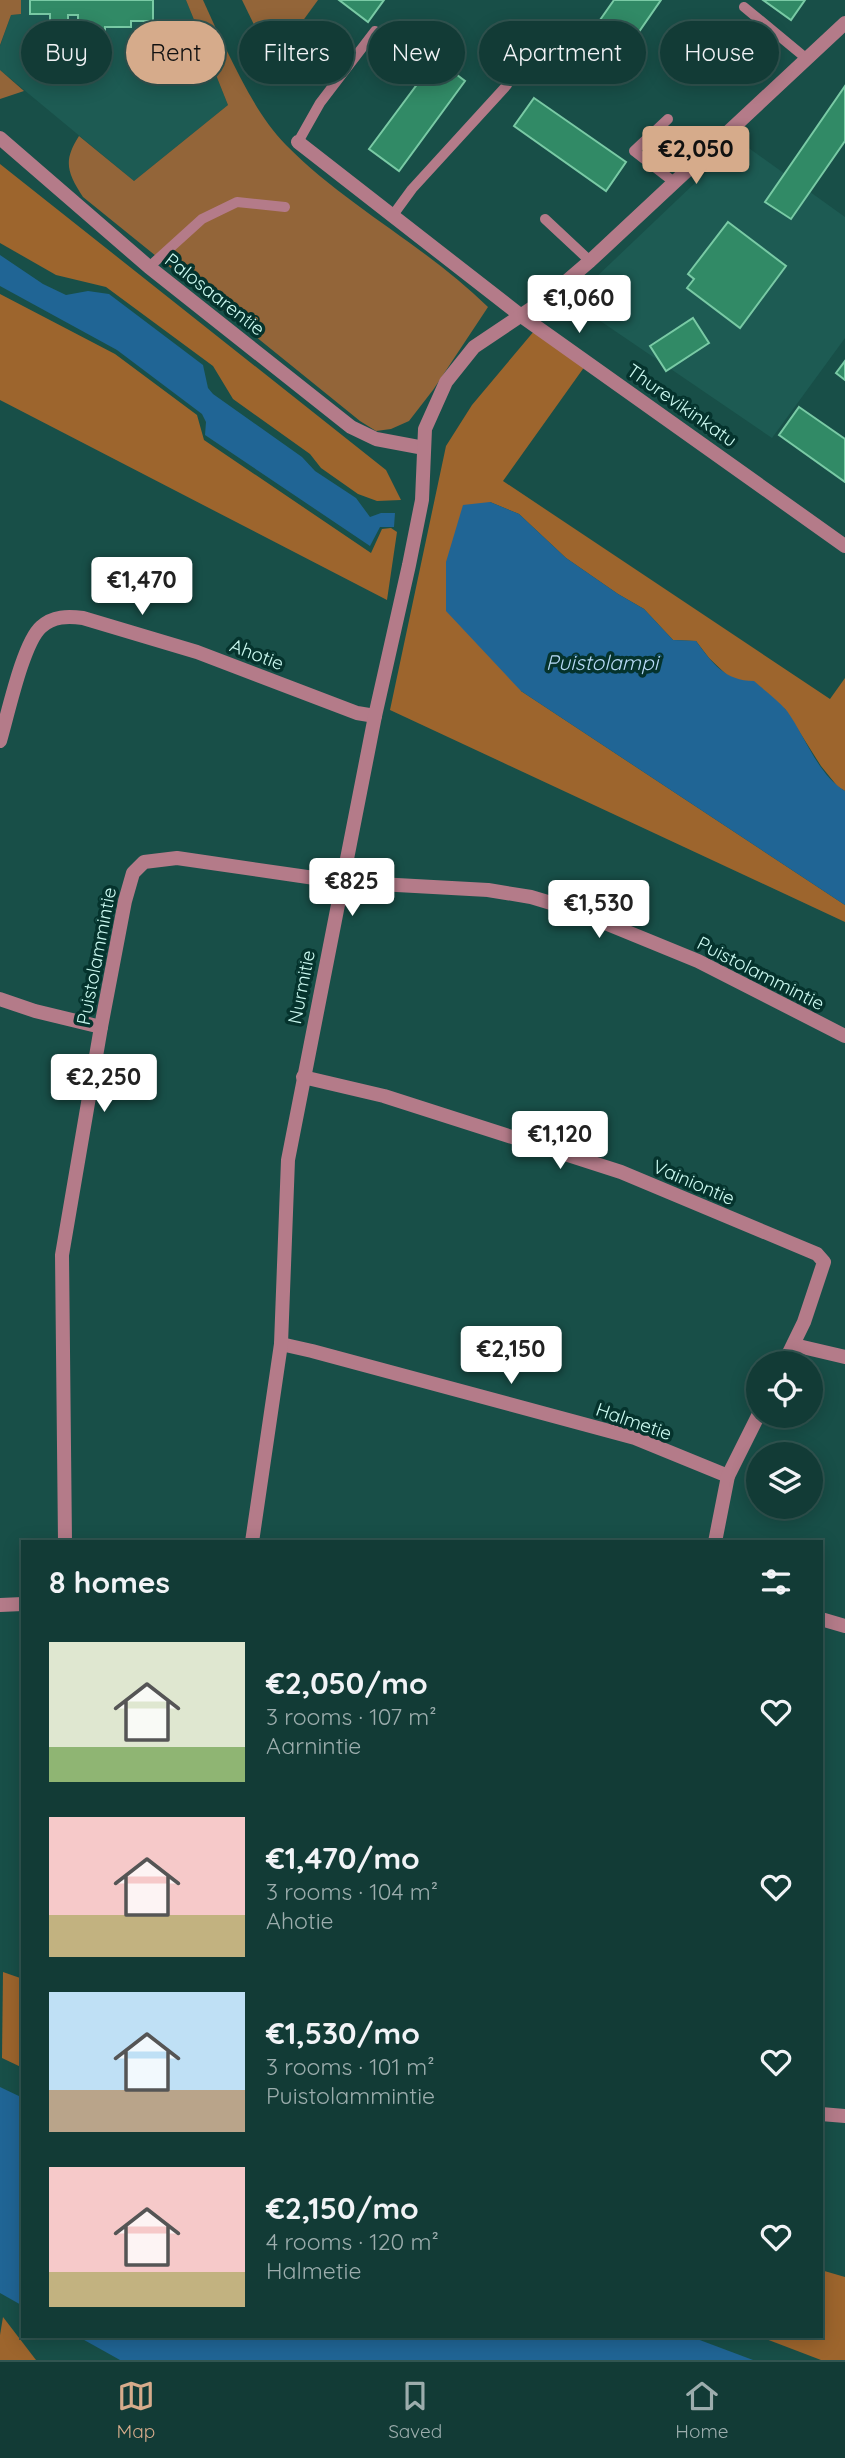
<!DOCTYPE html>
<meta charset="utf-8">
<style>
:root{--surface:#123b36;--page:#1b423e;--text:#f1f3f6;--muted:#9cadad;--line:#315551;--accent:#d6ab8b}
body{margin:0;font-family:Quicksand,sans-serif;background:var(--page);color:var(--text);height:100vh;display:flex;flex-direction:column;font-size:26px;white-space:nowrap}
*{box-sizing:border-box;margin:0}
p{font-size:23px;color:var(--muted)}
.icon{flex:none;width:38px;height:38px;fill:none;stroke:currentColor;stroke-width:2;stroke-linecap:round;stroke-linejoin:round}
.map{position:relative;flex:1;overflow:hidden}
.details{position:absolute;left:21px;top:1540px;width:802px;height:798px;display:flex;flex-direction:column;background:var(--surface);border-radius:0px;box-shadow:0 4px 18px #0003,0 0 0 2px var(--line)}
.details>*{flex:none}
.guide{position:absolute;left:21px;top:21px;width:803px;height:63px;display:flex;gap:14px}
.fabs{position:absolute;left:746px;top:1351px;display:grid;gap:14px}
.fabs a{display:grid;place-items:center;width:77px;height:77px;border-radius:50%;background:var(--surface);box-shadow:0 4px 18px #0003,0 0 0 2px var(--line);font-size:35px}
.price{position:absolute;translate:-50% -60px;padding:0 16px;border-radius:7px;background:#fff;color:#222;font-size:23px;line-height:46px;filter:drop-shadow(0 2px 4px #0008)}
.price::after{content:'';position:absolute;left:50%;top:42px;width:21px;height:16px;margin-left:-10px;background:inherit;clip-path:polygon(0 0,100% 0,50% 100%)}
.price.selected{background:var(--accent);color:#111}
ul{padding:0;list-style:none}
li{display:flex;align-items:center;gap:21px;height:175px;padding:0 28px}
li span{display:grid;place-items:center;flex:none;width:196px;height:140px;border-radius:0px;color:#555}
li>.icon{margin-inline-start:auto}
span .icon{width:84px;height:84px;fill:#fffc;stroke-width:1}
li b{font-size:30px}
h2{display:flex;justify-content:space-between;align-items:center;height:84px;padding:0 28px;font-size:30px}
.chip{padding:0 24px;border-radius:32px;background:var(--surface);box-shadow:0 4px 18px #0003,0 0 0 2px var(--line);font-size:24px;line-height:63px}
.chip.selected{background:var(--accent);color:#111}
.menu{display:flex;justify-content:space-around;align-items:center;height:98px;border-top:2px solid var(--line);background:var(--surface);font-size:19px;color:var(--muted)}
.menu a{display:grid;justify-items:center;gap:4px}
.menu .selected{color:var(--accent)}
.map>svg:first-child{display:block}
.built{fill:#1d5b53}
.green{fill:#936539}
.forest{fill:#9d652d}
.water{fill:#206595}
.building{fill:#318a66;stroke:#79caa5;stroke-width:2}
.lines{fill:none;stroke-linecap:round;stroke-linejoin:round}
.lane{stroke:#b47b89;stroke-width:10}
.street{stroke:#b47b89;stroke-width:14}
.labels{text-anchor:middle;stroke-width:7;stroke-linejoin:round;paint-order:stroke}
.street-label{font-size:19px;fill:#cdfbf2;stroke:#05332d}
.water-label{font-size:21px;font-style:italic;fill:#b7d9f5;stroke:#05332d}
</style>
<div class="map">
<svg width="845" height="2360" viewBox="0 0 845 2360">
<rect width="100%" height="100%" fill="#184f48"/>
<!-- built -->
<g class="built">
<polygon points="21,0 186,0 228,105 134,181 0,70 0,46 11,15 21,14"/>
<polygon points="739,141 845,217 845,338 772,438 571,301"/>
</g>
<!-- green -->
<g class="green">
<polygon points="0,0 21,0 21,14 11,15 0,45"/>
<polygon points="186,0 203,0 217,31 215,39 203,42"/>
<polygon points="242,0 318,0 275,59 260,37"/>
<path d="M226,49C243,83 259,117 286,145C346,206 426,246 488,307L433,390L409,421L391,429L376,431L360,421L83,197C67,172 63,161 79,136L134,181L228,105L206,50Z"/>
<polygon points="0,70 24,91 0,99"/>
</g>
<!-- forest -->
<g class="forest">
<polygon points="0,164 386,470 401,500 377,501 358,494 321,468 310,454 233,399 213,366 106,287 56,275 0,243"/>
<polygon points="0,294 115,354 197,415 204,440 371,553 382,529 391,528 397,532 387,600 0,400"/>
<polygon points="540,324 590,359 503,481 830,699 845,678 845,791 838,787 821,766 785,709 729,677 709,658 696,641 673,640 644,609 618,594 566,558 519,514 490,502 521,691 845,905 845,922 390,710 446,446 472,405"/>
<polygon points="3,1972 23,1979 23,2068 2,2058"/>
<polygon points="821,2270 845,2277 845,2360 821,2360 758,2336 821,2336"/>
<polygon points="3,2317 36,2360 0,2360 0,2335"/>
</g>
<!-- water -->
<g class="water">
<polygon points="0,255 43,284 66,295 88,291 109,294 203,365 208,388 213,394 302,457 315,471 356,498 370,517 381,513 395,513 394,527 380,527 370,546 205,435 206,422 202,414 117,350 0,286"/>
<path d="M490,502L519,514L566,558L618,594L644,609L673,640L696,641C712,663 725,681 754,681C765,691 778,700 787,711C805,736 818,775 845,791V905L521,691L446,611V562L463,505Z"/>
<polygon points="0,2087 23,2098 23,2306 0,2293"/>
<polygon points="77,2336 689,2336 753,2360 120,2360"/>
</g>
<!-- building -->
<g class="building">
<polygon points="30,0 153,0 153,21 131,21 131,27 105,27 105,33 88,33 88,24 78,24 78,15 68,15 68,23 50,23 50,14 30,14"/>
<polygon points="339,0 384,0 368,22"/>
<polygon points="614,0 661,0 618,62 586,40"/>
<polygon points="763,0 805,0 791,20"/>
<polygon points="436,59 465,81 399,171 369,149"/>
<polygon points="845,86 845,141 791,219 765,202"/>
<polygon points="534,98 626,162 606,191 514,126"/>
<polygon points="728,222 786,266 740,328 687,288 694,279 688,274"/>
<polygon points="693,318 709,343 666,371 650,346"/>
<polygon points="845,361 845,380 836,373"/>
<polygon points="799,407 845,439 845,482 779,435"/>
</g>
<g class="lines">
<!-- lane -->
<g class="lane">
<polyline points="744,7 807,59"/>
<polyline points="668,119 634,151 674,182"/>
<polyline points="298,142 320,103 375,31"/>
<polyline points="393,215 412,189 507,85"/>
<polyline points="545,219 590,261"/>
<polyline points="149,267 202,219 237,202 285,207"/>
</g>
<!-- street -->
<g class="street">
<polyline points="0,138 149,267 351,427 376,439 424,448"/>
<polyline points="298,142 520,315 845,546"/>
<path d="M0,741C8,714 23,643 41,627C53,616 68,616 83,618L197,652L357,713L375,716"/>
<polyline points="0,999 35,1011 101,1027"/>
<polyline points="303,1077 384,1096 621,1172 817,1254 824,1262 804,1322 784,1363"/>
<polyline points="281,1344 312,1351 635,1438 728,1476"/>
<polyline points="794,1345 845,1357"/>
<polyline points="65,1542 62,1255 101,1027 125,901 133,873 144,862 177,858 342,882 488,890 531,897 571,909 698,961 845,1036"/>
<polyline points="252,1542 281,1344 288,1160 375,716 409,565 422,500 425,429 446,382 474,347 547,298 590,261 845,23"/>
<polyline points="715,1542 728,1476 758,1416"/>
<polyline points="0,1605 23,1604"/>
<polyline points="821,1619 845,1626"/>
<polyline points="821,2114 845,2116"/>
</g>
</g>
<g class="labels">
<!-- street labels -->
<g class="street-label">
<text transform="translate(215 294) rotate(38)" y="7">Palosaarentie</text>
<text transform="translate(682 405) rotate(35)" y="7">Thurevikinkatu</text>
<text transform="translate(257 654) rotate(21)" y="7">Ahotie</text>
<text transform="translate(96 956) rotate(-79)" y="7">Puistolammintie</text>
<text transform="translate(761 973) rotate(27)" y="7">Puistolammintie</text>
<text transform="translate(301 987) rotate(-79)" y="7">Nurmitie</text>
<text transform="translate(694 1182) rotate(23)" y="7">Vainiontie</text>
<text transform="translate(634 1421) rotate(19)" y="7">Halmetie</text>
</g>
<!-- water labels -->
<g class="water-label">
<text x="602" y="670">Puistolampi</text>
</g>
</g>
</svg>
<div class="fabs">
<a><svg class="icon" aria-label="locate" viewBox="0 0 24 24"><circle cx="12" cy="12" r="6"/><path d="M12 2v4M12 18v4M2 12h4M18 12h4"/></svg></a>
<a><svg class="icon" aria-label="layers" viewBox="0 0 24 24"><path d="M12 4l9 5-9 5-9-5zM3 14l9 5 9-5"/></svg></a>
</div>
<b class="price selected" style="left:696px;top:186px">€2,050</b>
<b class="price" style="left:579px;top:335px">€1,060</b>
<b class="price" style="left:142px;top:617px">€1,470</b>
<b class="price" style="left:352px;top:918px">€825</b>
<b class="price" style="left:599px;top:940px">€1,530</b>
<b class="price" style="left:104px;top:1114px">€2,250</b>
<b class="price" style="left:560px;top:1171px">€1,120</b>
<b class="price" style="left:511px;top:1386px">€2,150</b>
<div class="guide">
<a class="chip">Buy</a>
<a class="chip selected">Rent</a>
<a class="chip">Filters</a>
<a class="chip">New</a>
<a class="chip">Apartment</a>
<a class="chip">House</a>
</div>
<section class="details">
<h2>8 homes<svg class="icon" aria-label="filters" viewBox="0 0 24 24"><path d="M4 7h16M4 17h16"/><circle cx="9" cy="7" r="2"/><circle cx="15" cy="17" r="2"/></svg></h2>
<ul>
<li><span style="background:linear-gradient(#dfe7d0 75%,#8fb573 0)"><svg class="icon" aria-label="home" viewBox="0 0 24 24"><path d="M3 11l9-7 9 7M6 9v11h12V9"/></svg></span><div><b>€2,050/mo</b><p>3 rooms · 107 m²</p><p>Aarnintie</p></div><svg class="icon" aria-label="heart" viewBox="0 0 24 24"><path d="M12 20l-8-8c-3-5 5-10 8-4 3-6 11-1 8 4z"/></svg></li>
<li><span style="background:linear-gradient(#f6c9c9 70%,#c2b280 0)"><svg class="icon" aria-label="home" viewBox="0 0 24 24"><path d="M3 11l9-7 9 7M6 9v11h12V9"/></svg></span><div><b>€1,470/mo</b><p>3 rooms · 104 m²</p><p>Ahotie</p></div><svg class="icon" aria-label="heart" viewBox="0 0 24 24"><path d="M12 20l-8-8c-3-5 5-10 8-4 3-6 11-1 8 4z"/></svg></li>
<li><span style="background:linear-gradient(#bfe0f5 70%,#b9a48a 0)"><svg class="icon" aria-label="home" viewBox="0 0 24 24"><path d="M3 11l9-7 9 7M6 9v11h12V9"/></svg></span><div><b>€1,530/mo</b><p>3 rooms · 101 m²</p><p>Puistolammintie</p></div><svg class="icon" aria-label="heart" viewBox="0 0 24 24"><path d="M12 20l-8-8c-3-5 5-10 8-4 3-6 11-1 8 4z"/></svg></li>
<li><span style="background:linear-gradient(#f6c9c9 75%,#c2b280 0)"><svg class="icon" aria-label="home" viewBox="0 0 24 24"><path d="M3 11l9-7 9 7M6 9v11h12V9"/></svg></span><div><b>€2,150/mo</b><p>4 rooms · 120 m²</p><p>Halmetie</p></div><svg class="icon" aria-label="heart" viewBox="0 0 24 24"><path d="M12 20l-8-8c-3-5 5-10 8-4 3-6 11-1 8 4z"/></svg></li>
</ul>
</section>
</div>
<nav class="menu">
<a class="selected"><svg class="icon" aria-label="map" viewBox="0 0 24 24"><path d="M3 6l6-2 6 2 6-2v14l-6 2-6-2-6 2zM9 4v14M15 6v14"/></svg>Map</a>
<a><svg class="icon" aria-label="saved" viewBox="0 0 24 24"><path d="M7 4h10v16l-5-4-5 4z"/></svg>Saved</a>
<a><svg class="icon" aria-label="home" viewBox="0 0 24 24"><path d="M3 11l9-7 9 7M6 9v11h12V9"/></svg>Home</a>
</nav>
